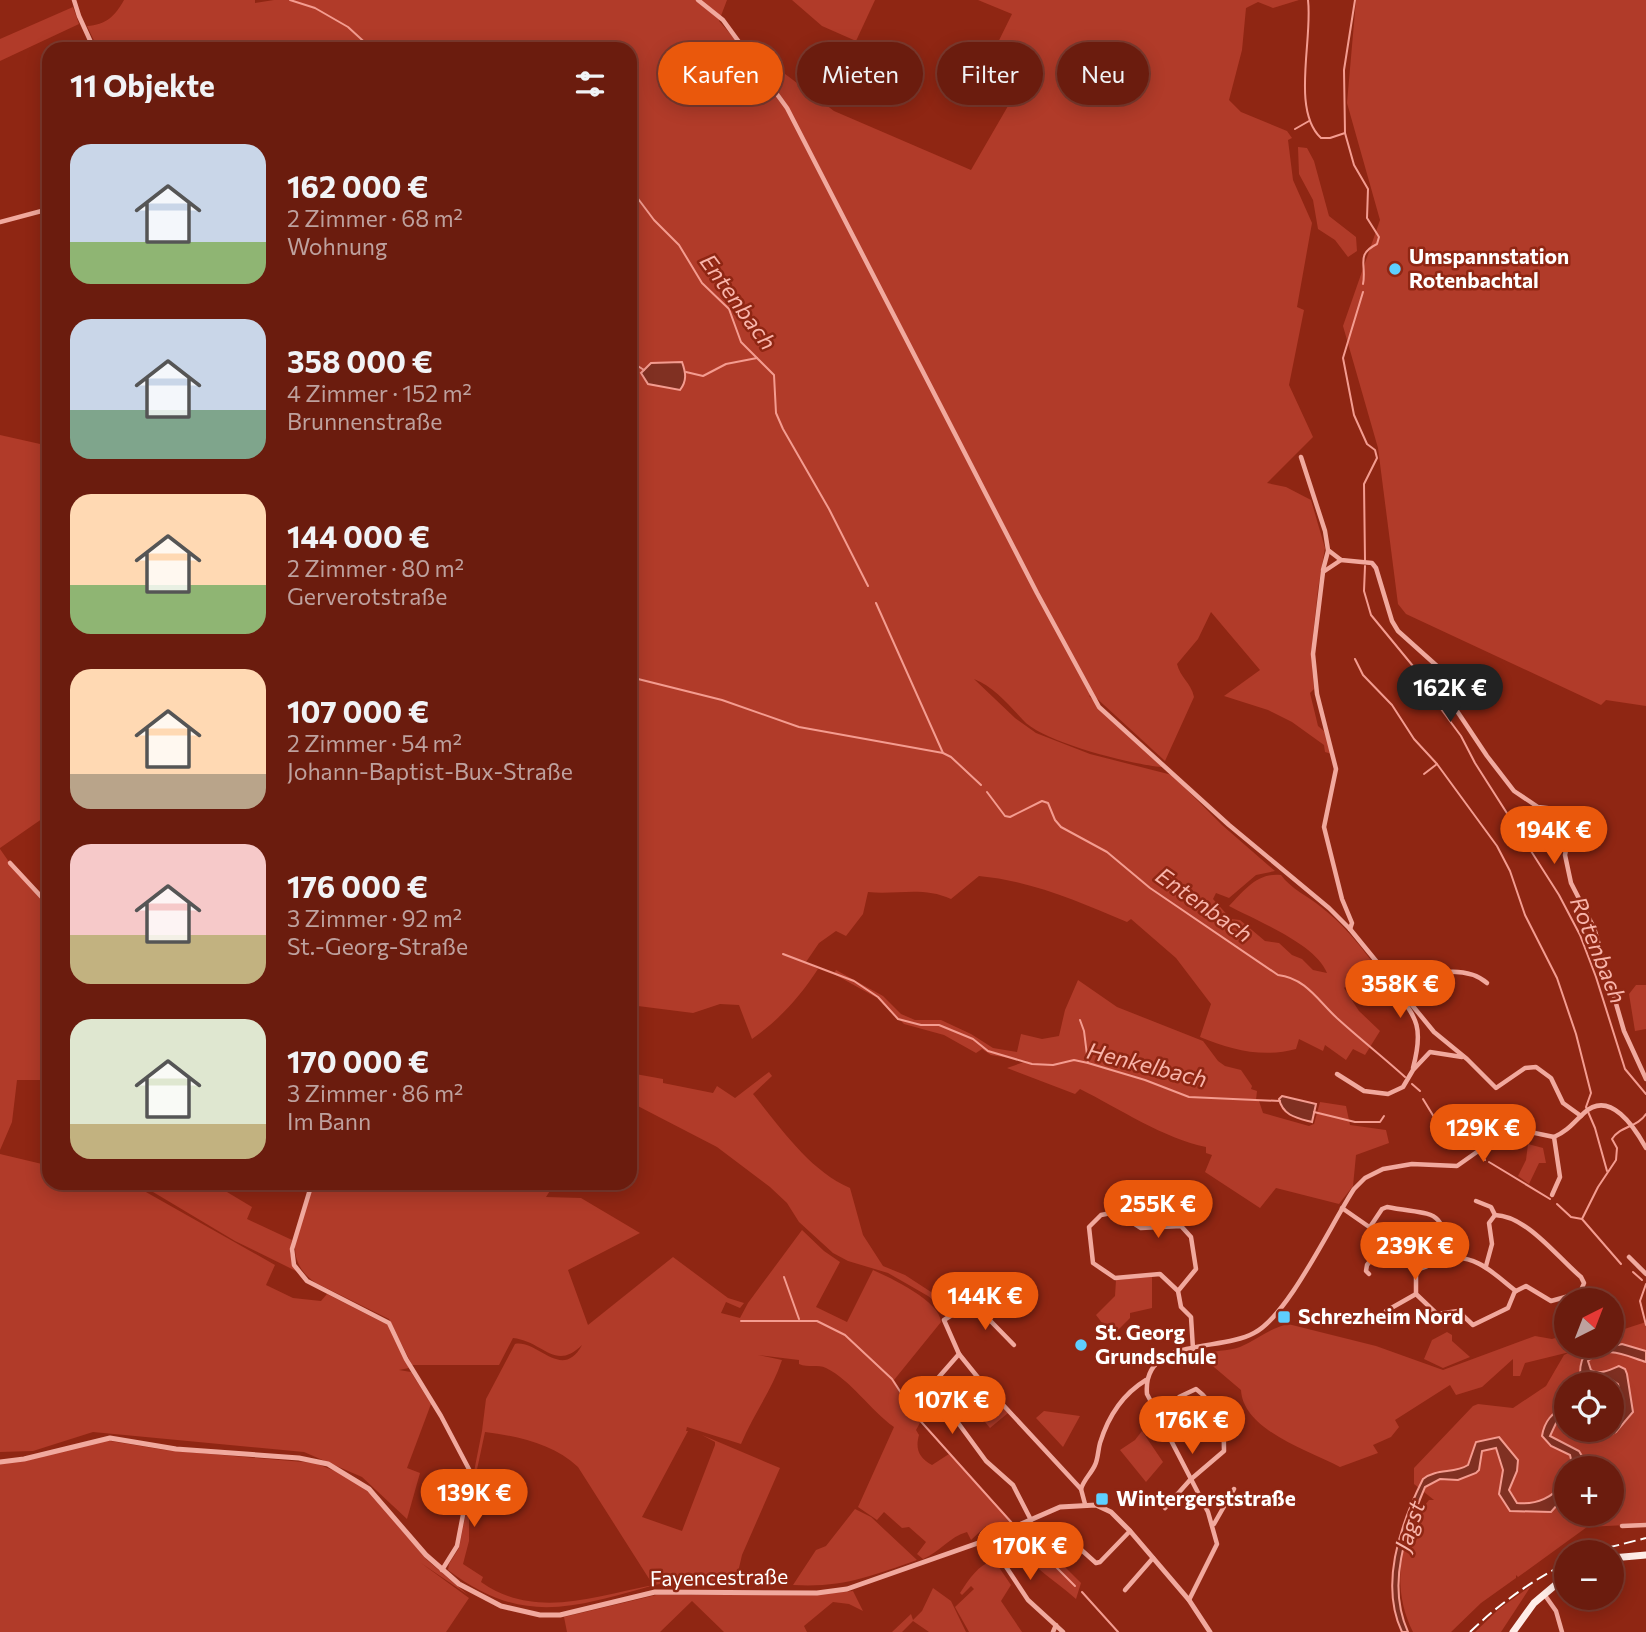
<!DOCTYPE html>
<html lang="de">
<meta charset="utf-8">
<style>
:root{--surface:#6b1c0e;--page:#702517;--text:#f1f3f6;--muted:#bea19e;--line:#7e3a2e;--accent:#ea580c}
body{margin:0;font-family:Commissioner,sans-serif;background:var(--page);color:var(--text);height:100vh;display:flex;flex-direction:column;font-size:26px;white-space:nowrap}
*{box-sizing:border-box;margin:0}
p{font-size:23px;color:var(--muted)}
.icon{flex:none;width:38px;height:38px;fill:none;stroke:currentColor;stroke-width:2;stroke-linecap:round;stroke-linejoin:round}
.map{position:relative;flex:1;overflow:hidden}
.drawer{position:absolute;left:42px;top:42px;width:595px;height:1148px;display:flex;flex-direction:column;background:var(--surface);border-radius:21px;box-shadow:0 4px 18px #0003,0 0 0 2px var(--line)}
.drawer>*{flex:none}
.banner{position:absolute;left:658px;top:42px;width:665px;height:63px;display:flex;gap:14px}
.needle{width:46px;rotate:42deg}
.buttons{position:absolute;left:1554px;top:1288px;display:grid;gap:14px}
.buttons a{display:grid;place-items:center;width:70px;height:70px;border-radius:50%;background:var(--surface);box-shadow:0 4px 18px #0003,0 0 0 2px var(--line);font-size:35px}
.price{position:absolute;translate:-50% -60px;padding:0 16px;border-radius:24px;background:var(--accent);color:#fff;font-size:23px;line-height:46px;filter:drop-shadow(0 2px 4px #0008)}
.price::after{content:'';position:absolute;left:50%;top:42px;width:21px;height:16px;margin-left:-10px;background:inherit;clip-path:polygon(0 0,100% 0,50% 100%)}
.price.active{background:#222;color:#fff}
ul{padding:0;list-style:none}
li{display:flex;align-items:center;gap:21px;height:175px;padding:0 28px}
li span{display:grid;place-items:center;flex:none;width:196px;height:140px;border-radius:21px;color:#555}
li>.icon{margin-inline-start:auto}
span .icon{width:84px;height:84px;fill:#fffc;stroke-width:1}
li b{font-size:30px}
h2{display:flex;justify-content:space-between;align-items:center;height:84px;padding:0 28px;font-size:30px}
.tag{padding:0 24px;border-radius:32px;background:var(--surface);box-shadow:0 4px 18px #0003,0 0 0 2px var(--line);font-size:24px;line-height:63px}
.tag.active{background:var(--accent);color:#fff}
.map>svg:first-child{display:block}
.green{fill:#b13b29;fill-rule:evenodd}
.water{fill:#803022;stroke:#f49c90;stroke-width:2}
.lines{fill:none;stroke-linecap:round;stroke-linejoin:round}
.stream{stroke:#f49c90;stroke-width:2}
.minor{stroke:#f1a99e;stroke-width:4.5}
.tertiary{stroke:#f1a99e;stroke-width:5}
.primary{stroke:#ffede8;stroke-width:7}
.rail{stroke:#fff;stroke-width:2;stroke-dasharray:12 5;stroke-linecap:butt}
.poi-dot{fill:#5ecfff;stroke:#8f2613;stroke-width:2.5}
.labels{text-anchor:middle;stroke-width:5;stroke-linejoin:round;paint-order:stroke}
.poi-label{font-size:21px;font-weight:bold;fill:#fff;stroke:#8f2613;text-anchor:start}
.street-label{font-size:21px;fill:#fff;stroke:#8f2613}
.water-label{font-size:23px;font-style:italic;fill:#f8b4aa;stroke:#8f2613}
</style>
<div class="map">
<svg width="1646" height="1632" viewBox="0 0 1646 1632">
<rect width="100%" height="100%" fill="#8f2613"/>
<!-- green -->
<g class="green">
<path d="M124,0H255V3L274,0H727L719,21L755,62L760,55L834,111L971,170L1008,106L976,87L1012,14L978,0H1299L1273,8L1258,2L1246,8L1242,50L1229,100L1241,112L1287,131L1292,138L1288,140L1293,180L1312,223L1297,307L1304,310L1289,385L1313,437L1267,483L1286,487L1311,500L1325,548L1318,589L1311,654L1314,689L1310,693L1318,726L1324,731L1332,754L1325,752L1324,745L1292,722L1268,710L1224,696L1260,670L1211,612L1198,639L1177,664C1180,677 1191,683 1194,697L1165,761L1092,694L1089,696L1162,767C1133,765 1042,742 1023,720C1009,705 994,687 974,679L1015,718L1036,733L1090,754L1172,775L1222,825L1275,871L1256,875L1229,898L1216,893L1213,899L1231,919L1240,920L1265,941L1279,943L1292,955L1302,959L1313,970L1327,973C1316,944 1257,921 1229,906C1244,890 1258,872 1281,875C1291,889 1308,896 1321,907C1342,923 1357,942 1374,964L1344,988L1359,1011L1380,1031L1365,1055L1353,1049L1346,1060L1325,1045L1323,1051L1299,1039L1296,1049C1263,1058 1231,1050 1200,1037L1211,1004L1176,958L1131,919L1127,922C1079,902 1032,881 979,876L951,899C923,886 897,895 868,892L863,914L846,936L836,931L819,943L806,962L818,969C799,998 780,1019 752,1039L739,1005L720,1004L693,1013L630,1005V49H98L87,26C106,25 115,16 124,0Z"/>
<polygon points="792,0 875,0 856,41 822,26"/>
<polygon points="1356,0 1646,0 1646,706 1606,700 1601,705 1406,614 1398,604 1378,448 1343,326 1380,220 1347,103"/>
<polygon points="73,7 79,24 0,61 0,39"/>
<polygon points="1298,147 1307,148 1314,161 1329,216 1356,237 1357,251 1348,257 1335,240 1318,229 1313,200 1299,174"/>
<polygon points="0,435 49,446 49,814 0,848"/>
<polygon points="0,849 14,869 49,907 49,1080 17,1080 12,1122 0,1150"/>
<path d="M836,970L883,996L901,1014L915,1020H941L971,1034L993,1048L1017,1052L1021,1034L1042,1039L1059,1036L1065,1010L1078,980L1117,1007L1203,1041L1218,1061L1225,1066L1241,1070L1252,1086L1251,1089L1257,1091L1256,1100H1247L1259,1101L1263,1113L1309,1126L1314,1124L1320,1102L1346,1106L1350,1125L1386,1130L1389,1143L1356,1155L1353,1186L1339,1204L1276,1188L1260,1208L1205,1172L1212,1155L1206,1153V1147C1165,1139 1118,1108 1080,1089L1075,1094L1007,1068L1027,1061L991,1055L982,1049L976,1053L944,1035L904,1024L879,999L834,974Z"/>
<polygon points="1636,985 1646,985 1646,1029 1635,1031 1629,994"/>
<path d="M769,1072L772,1076L753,1094C781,1128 809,1170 850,1188L863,1235L883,1266L905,1275L951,1305L988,1284L985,1291L945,1315L940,1305L928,1296L888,1273L848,1261L833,1253L799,1222L787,1203L770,1187L717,1147L630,1102V1073L663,1079V1083L713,1093L717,1086L735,1098Z"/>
<polygon points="1528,1144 1543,1148 1546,1163 1539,1163 1529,1184 1518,1176 1526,1160"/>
<polygon points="49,1148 49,1183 130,1183 275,1265 266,1285 293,1298 321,1301 327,1294 388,1325 409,1368 399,1370 411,1372 431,1404 407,1468 420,1473 407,1519 362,1477 304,1452 93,1432 33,1451 0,1452 0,1154 42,1164"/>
<polygon points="138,1183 212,1183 252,1207 247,1219 292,1240 290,1253 296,1271 235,1241"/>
<path d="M314,1183H555L546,1197L581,1198L640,1233L568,1270L588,1325L673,1257L728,1298L744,1303L740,1308L726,1302L721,1313L740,1318L748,1303L802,1230L824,1251L840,1262L816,1307L847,1322L873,1270C891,1278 940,1301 941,1322L894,1380L921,1421L916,1430L919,1435C915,1449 919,1458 932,1465L949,1454L1013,1522L1002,1527L986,1526L971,1540L967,1532C949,1537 940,1552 923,1559L917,1554L926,1542L909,1527L902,1528L884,1512L877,1520L858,1507L894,1427C870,1410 851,1380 826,1368C818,1364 808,1368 799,1364V1360L758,1355L782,1360C772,1390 753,1415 741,1444L687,1427L686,1431H688L642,1517L682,1531L715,1445V1442L702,1435L780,1468L742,1555L735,1585C714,1585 673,1580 655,1585C574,1607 523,1627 448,1570L449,1564L459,1548L482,1431L486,1399L515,1344C537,1339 562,1382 582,1345C555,1372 543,1341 513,1338L499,1365H412L389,1319L316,1283C277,1257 302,1219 314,1183ZM485,1432C517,1436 554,1444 578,1467L653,1585C595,1596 535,1620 481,1582L483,1577L463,1564L469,1541V1507Z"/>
<polygon points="1152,1277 1152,1308 1130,1313 1130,1318 1112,1336 1096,1315 1115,1296 1116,1280"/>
<path d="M1646,1322V1524L1587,1527L1518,1577L1516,1575V1578L1481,1603L1451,1632H1413C1395,1596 1397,1558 1413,1521C1416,1513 1424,1507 1429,1500H1434L1414,1484V1468L1473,1406L1478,1404L1513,1408L1546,1386L1564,1355L1570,1352L1525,1363L1520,1376H1513V1359L1482,1387L1456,1395L1450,1385L1395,1420L1399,1427L1391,1437L1373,1445L1378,1453L1340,1467C1309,1451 1243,1430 1241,1390L1201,1356C1213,1349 1227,1352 1240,1347C1257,1340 1270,1328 1288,1324L1376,1346L1443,1370L1535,1336L1552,1339L1566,1335V1346H1575L1576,1348L1577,1346H1612V1333ZM1566,1384H1612V1430H1566ZM1566,1468H1612V1514H1566Z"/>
<polygon points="1447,1332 1452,1335 1452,1341 1470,1357 1443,1368 1424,1359 1432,1340"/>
<polygon points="992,1397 1008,1413 990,1428 976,1411"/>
<polygon points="1044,1411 1080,1416 1063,1447 1036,1418"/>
<polygon points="1142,1431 1163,1462 1146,1482 1120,1450 1135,1440"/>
<polygon points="104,1440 165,1450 315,1463 350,1477 370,1493 427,1560 468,1595 421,1563 469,1598 446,1632 0,1632 0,1464 29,1460"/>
<path d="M855,1509L871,1517L917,1560C871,1576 843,1588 793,1585L816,1550L826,1546Z"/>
<path d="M1025,1527L1081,1583L1076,1599C1056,1581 1033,1568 1018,1547L1001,1556C999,1539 1013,1535 1025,1527Z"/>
<path d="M994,1560L1011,1585L1001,1601L1022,1632H969L955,1607L974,1589L971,1586L962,1595L960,1593C970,1578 977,1566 994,1560Z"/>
<polygon points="1531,1586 1501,1632 1475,1632 1499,1609"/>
<polygon points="933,1588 951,1601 966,1632 929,1632 913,1621 902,1632 892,1632 911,1614 913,1620 922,1611"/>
<polygon points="853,1591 863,1611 849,1604 833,1602 804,1626 807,1632 724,1632 692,1601 660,1632 567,1632 564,1617 656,1595 810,1595"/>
</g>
<!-- water -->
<g class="water">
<path d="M682,362C686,373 687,381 680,390L648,384L641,373L651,363Z"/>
<path d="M1282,1096L1316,1104L1312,1122C1297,1118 1283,1116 1279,1099Z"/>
<path d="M1622,1344L1646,1351V1362C1626,1356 1606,1344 1588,1361L1591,1370C1600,1375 1610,1370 1619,1366L1625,1369L1627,1374L1633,1412L1616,1432L1609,1436L1596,1430H1612V1419L1623,1404L1618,1384L1609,1378C1598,1381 1589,1379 1580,1374C1580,1366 1581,1357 1588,1352Z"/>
<path d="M1566,1409V1418L1558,1419L1550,1436L1579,1451L1582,1456V1468H1573L1570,1455L1551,1446L1542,1436C1544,1423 1552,1410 1566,1409Z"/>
<path d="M1499,1437L1518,1460L1517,1471L1509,1490L1517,1503C1538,1505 1552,1497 1566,1482V1495L1551,1512L1510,1511L1499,1494L1503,1470L1496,1448L1482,1451L1479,1470L1476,1473L1458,1480L1440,1479L1425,1487C1406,1533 1386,1583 1408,1632H1402C1379,1584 1401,1523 1423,1479C1437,1468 1454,1474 1468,1465L1476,1442Z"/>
</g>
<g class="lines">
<!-- stream -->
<g class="stream">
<polyline points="290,0 315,8 348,27 372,49"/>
<path d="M1308,0C1313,39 1291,110 1321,138H1330L1345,133"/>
<path d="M1355,0L1344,70L1345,133L1354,165L1368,189L1367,218L1379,237L1377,244C1355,255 1367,264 1363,284"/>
<polyline points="1295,129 1309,121"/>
<polyline points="636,196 654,220 679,245 702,283 729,309 741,342 774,375 776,413 783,429 829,509 868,586"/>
<polyline points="1363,292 1343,358 1354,415 1367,444 1375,450 1377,458 1364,484 1365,560"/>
<polyline points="630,361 644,370"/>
<polyline points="686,372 703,376 726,364 757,358"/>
<polyline points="1365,566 1364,591 1371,615 1431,688 1441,709 1461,736 1475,763 1559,895 1580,935 1596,977 1625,1069 1646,1094"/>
<polyline points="876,603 943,753 951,757 981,785"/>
<polyline points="1355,659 1363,675 1392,705 1414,739 1437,764 1497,846 1510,871 1525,915 1557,978 1576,1034 1591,1093 1586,1107 1595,1128 1607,1171"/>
<polyline points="630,677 722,700 799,727 943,753"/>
<polyline points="1424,774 1437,764"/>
<path d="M987,792L1005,816L1010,817L1042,801L1048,803L1055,820L1061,827L1107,852L1150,888L1278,975C1306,978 1319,1002 1338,1019C1360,1039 1383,1057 1405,1077"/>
<polyline points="783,954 854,981 878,997 898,1019 921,1025 939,1025 973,1039 988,1051 1032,1064 1053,1065 1074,1060 1088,1063 1145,1080 1189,1097 1280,1101"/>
<polyline points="1080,1020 1084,1031 1088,1063"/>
<polyline points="1412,1084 1420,1091"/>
<polyline points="1423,1099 1434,1117 1474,1149"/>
<polyline points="1314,1112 1355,1122 1380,1122 1384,1116"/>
<polyline points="1481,1156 1485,1160"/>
<polyline points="1489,1162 1550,1199"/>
<polyline points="1557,1204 1571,1217 1582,1219"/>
<path d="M1621,1264L1582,1219L1598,1187L1616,1160L1617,1148L1612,1139C1620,1126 1638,1127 1646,1114"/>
<polyline points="1633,1272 1642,1280"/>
<polyline points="784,1277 799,1319"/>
<polyline points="1646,1284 1640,1301 1646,1325"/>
<polyline points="741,1321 817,1321 845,1335 892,1379 916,1416 1011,1522"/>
<polyline points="1021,1532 1075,1586"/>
<polyline points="1082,1592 1118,1632"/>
</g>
<!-- minor -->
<g class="minor">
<polyline points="74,0 79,16 94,49"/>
<polyline points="698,0 723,20 787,108 1037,593 1099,707 1229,825 1329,908 1350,929 1434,1032 1467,1059 1496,1088 1525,1068 1536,1067 1551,1078 1563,1103 1581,1116"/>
<polyline points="0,222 49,209"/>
<polyline points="1301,457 1325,531 1328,550 1341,560 1372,563 1376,568 1392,621 1398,631 1437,666 1450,689 1457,711 1487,756 1514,791 1538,807 1555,809 1562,815 1569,835 1565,855 1571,883 1594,928 1624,1031 1646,1079"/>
<polyline points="1341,560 1323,572 1313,654 1317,694 1336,769 1324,827 1342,899 1352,923 1350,929"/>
<polyline points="1323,570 1328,551"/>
<polyline points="10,863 49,905"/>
<path d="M1389,982C1415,1017 1425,1023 1413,1068"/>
<path d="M1400,991C1419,971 1465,964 1487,983"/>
<polyline points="1337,1074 1364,1091 1388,1094 1403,1087 1413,1070 1430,1052 1462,1057"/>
<polyline points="312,1183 292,1249 294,1265 307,1281 389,1323 406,1359 441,1416 471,1473 457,1546 442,1570"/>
<polyline points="1552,1195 1560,1177 1554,1137"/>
<polyline points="1476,1201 1491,1207 1495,1215"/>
<path d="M1342,1208L1375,1231L1382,1246L1416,1270C1427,1267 1437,1261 1448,1259C1476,1253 1496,1276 1516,1291"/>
<path d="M1370,1227L1382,1209L1387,1207C1434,1216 1445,1206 1446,1259"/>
<polyline points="1629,1257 1646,1274"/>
<path d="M1486,1266L1492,1244L1489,1223L1495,1215C1527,1216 1557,1257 1581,1277L1584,1283L1580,1293L1551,1301L1526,1286L1516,1291"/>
<polyline points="1416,1270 1416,1294 1437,1314 1458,1311 1473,1325 1508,1308 1515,1291"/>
<polyline points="1369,1274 1366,1271 1367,1265 1382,1246"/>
<polyline points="1023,1290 985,1294 944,1320 959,1354 980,1380 1081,1489 1085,1504"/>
<polyline points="1178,1291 1196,1269 1191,1237 1181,1226 1141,1228 1116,1212 1101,1215 1089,1227 1093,1263 1115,1278 1160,1274 1178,1291 1181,1307 1191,1317 1193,1349"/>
<polyline points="972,1302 1014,1345"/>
<polyline points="1386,1311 1416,1294"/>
<polyline points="959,1354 931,1386 986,1461 1013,1485 1031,1520"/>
<path d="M1081,1489C1084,1479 1091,1474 1095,1465C1098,1459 1098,1450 1100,1443C1108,1417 1123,1394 1146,1380"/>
<path d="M1165,1508L1190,1480L1224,1451C1225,1428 1215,1403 1196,1389L1179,1397"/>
<polyline points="1214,1524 1234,1489"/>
<polyline points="1622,1526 1646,1525"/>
<polyline points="1057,1528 1096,1563 1100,1562 1130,1531"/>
<polyline points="993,1547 1028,1600 1063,1632"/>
<polyline points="1125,1590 1153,1558"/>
<polyline points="1544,1594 1556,1611 1562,1632"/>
<path d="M1189,1600L1217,1544L1208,1512L1147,1394C1142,1337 1219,1352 1254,1333C1288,1316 1331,1224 1354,1189L1365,1178L1383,1169L1412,1164L1457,1166L1508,1130L1516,1129L1554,1137C1568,1131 1574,1122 1584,1113C1610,1089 1635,1128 1646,1148"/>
<polyline points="1053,1632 1056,1625"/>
</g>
<!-- tertiary -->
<g class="tertiary">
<polyline points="0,1462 24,1459 110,1438 176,1449 299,1458 328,1464 369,1489 426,1555 459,1584 501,1606 540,1615 560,1615 655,1592 817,1593 847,1589 981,1542"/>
<circle cx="990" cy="1539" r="9"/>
<polyline points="998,1534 1060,1507 1096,1505 1111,1512 1130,1531 1189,1600 1210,1632"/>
</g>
<!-- primary -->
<g class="primary">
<polyline points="1612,1558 1646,1555"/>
<polyline points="1513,1632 1534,1603 1566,1576"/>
</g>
<!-- rail -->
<g class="rail">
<polyline points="1591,1552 1646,1538"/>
<path d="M1470,1632C1499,1604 1530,1582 1566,1563"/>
</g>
</g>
<!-- markers -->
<g class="poi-dot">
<circle cx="1395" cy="269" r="7"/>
<rect x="1277" y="1310" width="14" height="14" rx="3.5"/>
<circle cx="1081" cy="1345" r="7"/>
<rect x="1095" y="1492" width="14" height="14" rx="3.5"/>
</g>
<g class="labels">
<!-- poi labels -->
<g class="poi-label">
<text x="1409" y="264">Umspannstation<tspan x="1409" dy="24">Rotenbachtal</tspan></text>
<text x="1298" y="1324">Schrezheim Nord</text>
<text x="1095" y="1340">St. Georg<tspan x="1095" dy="24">Grundschule</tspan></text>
<text x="1116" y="1506">Wintergerststraße</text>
</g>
<!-- street labels -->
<g class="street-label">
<text transform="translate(719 1578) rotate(-1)" y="7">Fayencestraße</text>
</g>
<!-- water labels -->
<g class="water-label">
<text transform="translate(738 302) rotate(54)" y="8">Entenbach</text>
<text transform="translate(1204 905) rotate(35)" y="8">Entenbach</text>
<text transform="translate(1598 950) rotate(68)" y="8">Rotenbach</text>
<text transform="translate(1147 1065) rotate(14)" y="8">Henkelbach</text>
<text transform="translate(1410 1526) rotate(-72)" y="8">Jagst</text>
</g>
</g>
</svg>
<div class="buttons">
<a><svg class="needle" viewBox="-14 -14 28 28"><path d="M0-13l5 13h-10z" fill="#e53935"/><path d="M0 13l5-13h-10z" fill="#bea19e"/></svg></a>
<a><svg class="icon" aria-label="locate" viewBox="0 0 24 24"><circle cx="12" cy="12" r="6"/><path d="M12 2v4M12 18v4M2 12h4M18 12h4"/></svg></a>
<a>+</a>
<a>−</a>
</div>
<b class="price active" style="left:1450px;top:724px">162K €</b>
<b class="price" style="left:1554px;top:866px">194K €</b>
<b class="price" style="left:1400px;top:1020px">358K €</b>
<b class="price" style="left:1483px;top:1164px">129K €</b>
<b class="price" style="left:1158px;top:1240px">255K €</b>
<b class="price" style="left:1415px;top:1282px">239K €</b>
<b class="price" style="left:985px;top:1332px">144K €</b>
<b class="price" style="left:952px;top:1436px">107K €</b>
<b class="price" style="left:1192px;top:1456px">176K €</b>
<b class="price" style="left:474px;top:1529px">139K €</b>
<b class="price" style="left:1030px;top:1582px">170K €</b>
<div class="banner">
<a class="tag active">Kaufen</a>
<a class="tag">Mieten</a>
<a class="tag">Filter</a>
<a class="tag">Neu</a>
</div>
<section class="drawer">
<h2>11 Objekte<svg class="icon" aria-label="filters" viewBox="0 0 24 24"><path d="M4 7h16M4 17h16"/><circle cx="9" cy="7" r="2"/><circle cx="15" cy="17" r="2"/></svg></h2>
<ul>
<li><span style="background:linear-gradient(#c9d6e8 70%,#8fb573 0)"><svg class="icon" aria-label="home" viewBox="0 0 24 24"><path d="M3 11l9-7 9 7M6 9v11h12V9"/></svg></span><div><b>162 000 €</b><p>2 Zimmer · 68 m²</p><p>Wohnung</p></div></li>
<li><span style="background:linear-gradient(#c9d6e8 65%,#7fa58c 0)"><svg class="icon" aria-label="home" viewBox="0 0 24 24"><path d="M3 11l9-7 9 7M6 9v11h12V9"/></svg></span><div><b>358 000 €</b><p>4 Zimmer · 152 m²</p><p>Brunnenstraße</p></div></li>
<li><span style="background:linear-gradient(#ffd9b3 65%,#8fb573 0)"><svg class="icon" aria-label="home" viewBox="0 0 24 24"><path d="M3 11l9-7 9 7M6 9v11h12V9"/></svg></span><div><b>144 000 €</b><p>2 Zimmer · 80 m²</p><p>Gerverotstraße</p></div></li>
<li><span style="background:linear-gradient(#ffd9b3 75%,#b9a48a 0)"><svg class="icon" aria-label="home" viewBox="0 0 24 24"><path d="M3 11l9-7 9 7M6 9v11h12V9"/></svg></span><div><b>107 000 €</b><p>2 Zimmer · 54 m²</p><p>Johann-Baptist-Bux-Straße</p></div></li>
<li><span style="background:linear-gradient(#f6c9c9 65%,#c2b280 0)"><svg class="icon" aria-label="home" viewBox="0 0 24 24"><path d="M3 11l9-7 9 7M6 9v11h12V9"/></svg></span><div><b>176 000 €</b><p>3 Zimmer · 92 m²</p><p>St.-Georg-Straße</p></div></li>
<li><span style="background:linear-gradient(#dfe7d0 75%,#c2b280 0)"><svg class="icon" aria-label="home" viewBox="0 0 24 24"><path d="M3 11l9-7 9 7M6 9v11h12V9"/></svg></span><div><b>170 000 €</b><p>3 Zimmer · 86 m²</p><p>Im Bann</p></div></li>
</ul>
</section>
</div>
